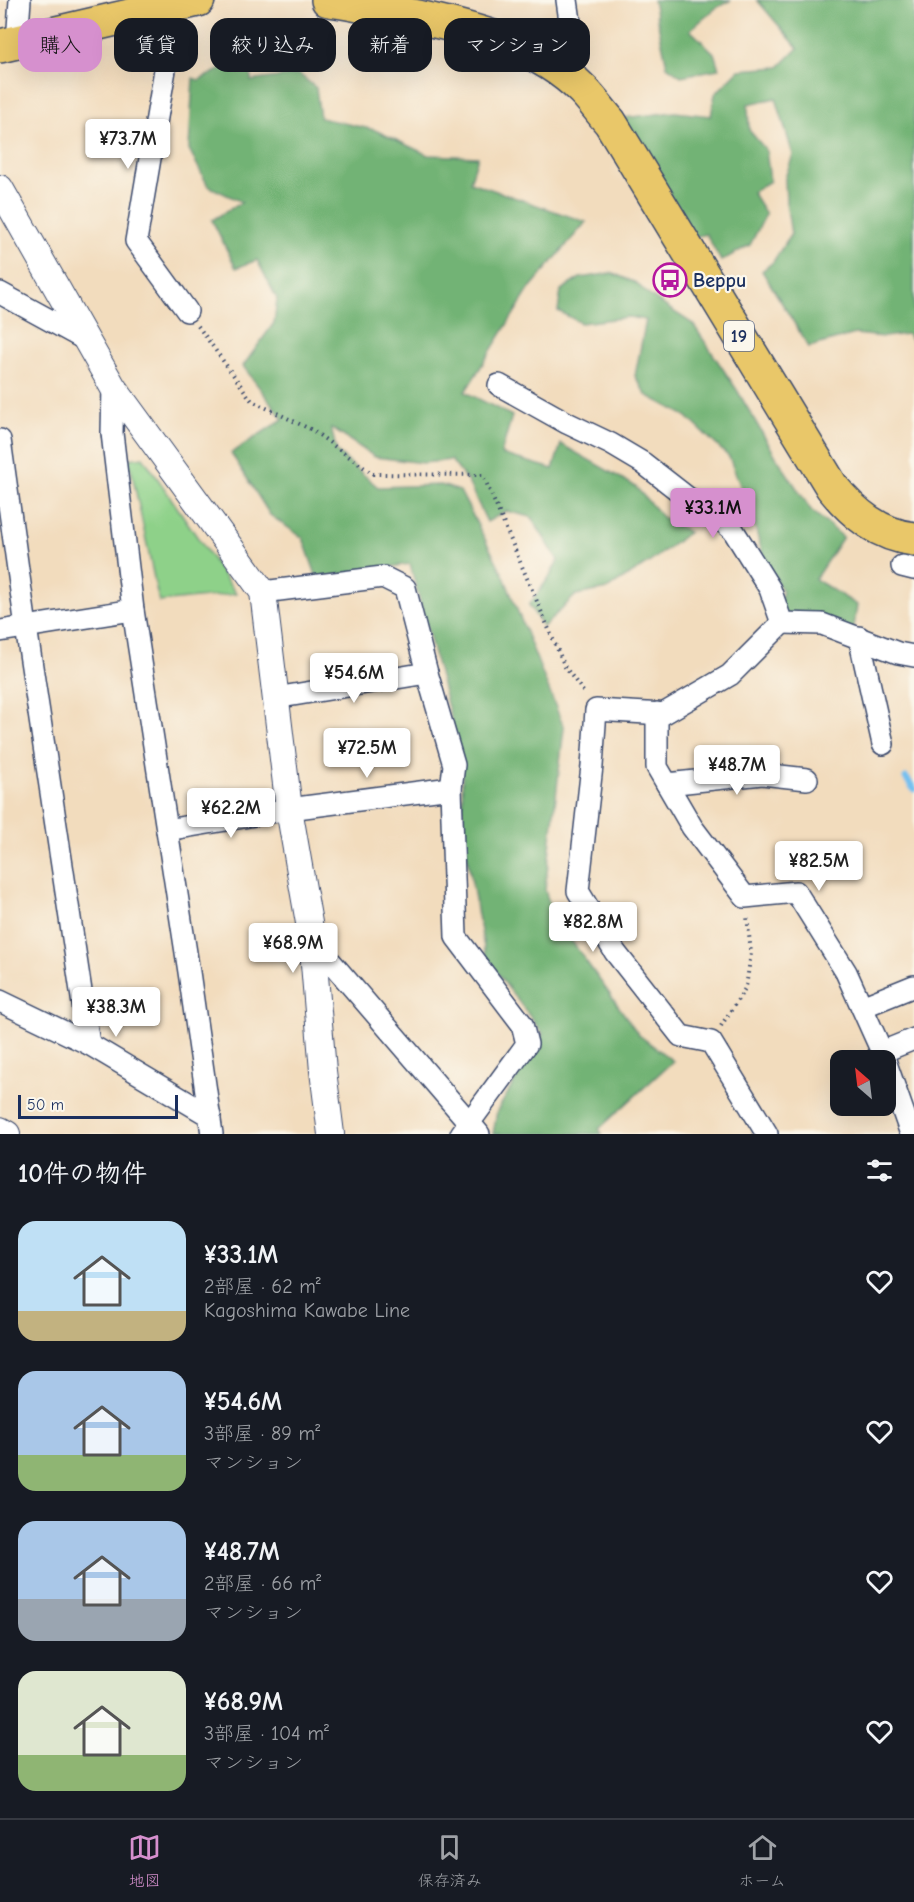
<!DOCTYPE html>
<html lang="ja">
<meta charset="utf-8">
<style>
:root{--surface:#171b24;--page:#242831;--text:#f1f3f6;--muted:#9ea1a6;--line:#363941;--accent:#d690ce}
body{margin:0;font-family:"Comic Neue","Klee One",sans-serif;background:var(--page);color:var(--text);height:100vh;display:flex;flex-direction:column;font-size:22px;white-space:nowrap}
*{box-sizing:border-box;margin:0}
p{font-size:20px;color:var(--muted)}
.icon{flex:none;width:33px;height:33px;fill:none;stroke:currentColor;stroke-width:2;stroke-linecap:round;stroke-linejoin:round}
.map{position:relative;height:1134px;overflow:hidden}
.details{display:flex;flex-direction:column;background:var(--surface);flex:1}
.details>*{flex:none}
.hud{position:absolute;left:18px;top:18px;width:600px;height:54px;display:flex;gap:12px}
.needle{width:39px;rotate:332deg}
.controls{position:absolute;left:830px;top:1050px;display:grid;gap:12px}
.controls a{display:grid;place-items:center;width:66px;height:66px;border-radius:12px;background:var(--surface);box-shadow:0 6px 24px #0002;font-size:30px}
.scale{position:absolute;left:18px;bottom:15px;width:160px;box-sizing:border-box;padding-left:6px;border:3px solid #1b2f5e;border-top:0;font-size:16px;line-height:21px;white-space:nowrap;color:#1b2f5e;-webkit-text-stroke:4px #fbf7ec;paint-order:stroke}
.price{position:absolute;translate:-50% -51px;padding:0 14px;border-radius:6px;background:#fff;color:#222;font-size:20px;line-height:39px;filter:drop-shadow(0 2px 3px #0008)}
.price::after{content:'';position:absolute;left:50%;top:36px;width:18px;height:14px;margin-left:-9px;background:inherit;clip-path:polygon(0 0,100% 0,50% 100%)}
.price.on{background:var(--accent);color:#111}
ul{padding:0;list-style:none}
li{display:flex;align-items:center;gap:18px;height:150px;padding:0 18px}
li span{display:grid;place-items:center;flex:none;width:168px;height:120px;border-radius:18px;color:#555}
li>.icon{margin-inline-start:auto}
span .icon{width:72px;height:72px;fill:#fffc;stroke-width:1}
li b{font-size:26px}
h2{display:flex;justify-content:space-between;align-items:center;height:72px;padding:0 18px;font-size:26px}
.chip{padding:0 21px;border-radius:18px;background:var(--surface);box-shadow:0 6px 24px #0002;font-size:21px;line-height:54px}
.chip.on{background:var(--accent);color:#111}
.tab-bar{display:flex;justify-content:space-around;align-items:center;height:84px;border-top:2px solid var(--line);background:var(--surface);font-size:16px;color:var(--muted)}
.tab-bar a{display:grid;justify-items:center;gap:3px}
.tab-bar .on{color:var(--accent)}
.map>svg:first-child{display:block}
.green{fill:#8ed189;stroke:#548074;stroke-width:1.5}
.forest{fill:#72b375;stroke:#46716a;stroke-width:1.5}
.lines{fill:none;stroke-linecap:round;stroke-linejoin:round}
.stream{stroke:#75c0ef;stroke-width:7}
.minor-casing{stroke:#3b496c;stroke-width:24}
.tertiary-casing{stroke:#3b496c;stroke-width:28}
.primary-casing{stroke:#3b496c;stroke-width:36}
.path{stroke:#3b496c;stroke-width:4;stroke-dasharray:1.5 4.5;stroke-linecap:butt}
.minor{stroke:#fff;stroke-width:21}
.tertiary{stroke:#fff;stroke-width:26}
.primary{stroke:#e9c769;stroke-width:33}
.labels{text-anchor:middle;stroke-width:4.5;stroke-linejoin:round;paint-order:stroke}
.shield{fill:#fbf7ec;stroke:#5e6b89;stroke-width:1.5}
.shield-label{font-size:18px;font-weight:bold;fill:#1b2f5e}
.poi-label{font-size:20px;font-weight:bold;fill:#1b2f5e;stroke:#fbf7ec;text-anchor:start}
</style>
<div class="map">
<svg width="914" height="1134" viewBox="0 0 914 1134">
<rect width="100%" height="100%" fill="#fbf7ec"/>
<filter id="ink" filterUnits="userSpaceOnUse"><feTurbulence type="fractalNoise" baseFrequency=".0167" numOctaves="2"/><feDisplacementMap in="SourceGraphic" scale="12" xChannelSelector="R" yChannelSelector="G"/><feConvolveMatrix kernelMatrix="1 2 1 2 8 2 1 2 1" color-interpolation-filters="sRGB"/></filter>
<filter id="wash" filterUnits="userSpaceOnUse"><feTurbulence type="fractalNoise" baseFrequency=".008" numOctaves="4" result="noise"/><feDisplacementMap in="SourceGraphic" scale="24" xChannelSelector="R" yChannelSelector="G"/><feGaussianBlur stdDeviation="1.35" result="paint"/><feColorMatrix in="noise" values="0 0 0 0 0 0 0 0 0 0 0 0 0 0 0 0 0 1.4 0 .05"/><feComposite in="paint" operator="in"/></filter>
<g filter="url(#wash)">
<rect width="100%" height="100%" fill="#f2dcbd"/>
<!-- green -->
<polygon class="green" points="143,457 236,594 159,602 129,459"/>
<!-- forest -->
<g class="forest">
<polygon points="653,0 731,0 716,8 690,30 714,53 719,69 681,76 667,66"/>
<polygon points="757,0 914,0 914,343 907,334 884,337 855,334 809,347 762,271 773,262 791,234 786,202 785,178 793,155 776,98 748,104 749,130 766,150 770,181 752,192 766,214 750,245 721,261 706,234 694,237 622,118 675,112 711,116 715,94 739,70 779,67 798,48"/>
<polygon points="250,55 251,81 299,74 316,88 320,118 375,130 428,155 478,157 470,182 586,222 530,288 465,392 512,416 501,454 553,469 561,444 635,486 662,517 689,532 650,562 607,589 576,595 543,627 529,605 550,576 558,560 531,517 506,511 487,522 468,482 451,460 423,463 375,457 331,428 337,452 378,487 441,485 460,491 503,574 564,728 545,890 553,915 639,1035 673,1061 599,1129 602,1134 493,1134 497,1111 543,1034 486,958 463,835 462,760 410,564 317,578 303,538 270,515 231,453 283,419 243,366 274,323 277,299 257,260 236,268 212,220 242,202 208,186 189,149 193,78 199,80"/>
<polygon points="612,273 636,283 650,296 693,324 737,390 775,455 811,510 843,537 815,579 857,605 852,641 799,624 777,609 783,591 766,567 752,516 729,457 686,416 646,395 635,376 646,320 629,317 581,323 558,311 561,290 580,278"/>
</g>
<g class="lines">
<!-- stream -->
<polyline class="stream" points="906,778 914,789"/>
</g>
</g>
<g filter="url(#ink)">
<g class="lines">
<defs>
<g id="minor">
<polyline points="567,0 570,21 568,77"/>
<polyline points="176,5 136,241 187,311"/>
<polyline points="17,42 20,0"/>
<polyline points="0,293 86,340"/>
<polyline points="499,385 567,423 611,444 643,463 688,498 707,509 733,530 770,589 782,623 822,624 898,653 914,656"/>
<polyline points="113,387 112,433 133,610 189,972 212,1134"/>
<polyline points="0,440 26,627 89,1044"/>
<polyline points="902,566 914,569"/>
<polyline points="263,592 383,577 405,588 427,673 454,765 451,788 456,937 522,1024 527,1044 461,1134"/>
<polyline points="0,631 133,610"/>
<polyline points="859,637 883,744"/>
<polyline points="275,698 427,673"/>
<polyline points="657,713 657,767 692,827 745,897 796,892 846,972 882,1052 911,1134"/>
<polyline points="667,784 762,774 807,779"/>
<polyline points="167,830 289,809 451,788"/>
<polyline points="312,940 479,1134"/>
<polyline points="0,1001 89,1044 210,1116"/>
<polyline points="862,1007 914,986"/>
<polyline points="882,1052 914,1039"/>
<polyline points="767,1134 711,1042 681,1036 615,952 578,891 592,766 596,710 663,714 730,675 782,623"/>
</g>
<g id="tertiary">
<polyline points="0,188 113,387 263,592 289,809 312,940 323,1071 331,1134"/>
<polyline points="0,1130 7,1134"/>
</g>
<g id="primary">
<path d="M328,0C358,4 388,11 418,17C477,30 539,46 583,90C593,100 601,112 610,122L832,487C854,514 879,535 914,539"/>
<polyline points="0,46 198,0"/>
</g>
</defs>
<!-- minor casing -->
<use href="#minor" class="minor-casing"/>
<!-- tertiary casing -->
<use href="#tertiary" class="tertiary-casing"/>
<!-- primary casing -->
<use href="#primary" class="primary-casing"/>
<!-- path -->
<g class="path">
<polyline points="198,326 252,401 312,430 373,474 483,475 565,667 585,694"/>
<polyline points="721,1026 746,987 751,953 747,916"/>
</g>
<!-- minor -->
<use href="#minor" class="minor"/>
<!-- tertiary -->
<use href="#tertiary" class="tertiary"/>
<!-- primary -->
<use href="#primary" class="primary"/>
</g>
</g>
<!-- icons -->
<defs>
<symbol id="bus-ring" viewBox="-11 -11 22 22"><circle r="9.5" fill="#fbf7ec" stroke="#b5179e" stroke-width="1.5"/><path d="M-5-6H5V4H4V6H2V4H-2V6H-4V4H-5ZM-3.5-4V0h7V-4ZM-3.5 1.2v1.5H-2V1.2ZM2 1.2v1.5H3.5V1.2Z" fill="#b5179e"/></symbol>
</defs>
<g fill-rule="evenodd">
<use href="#bus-ring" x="651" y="261" width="38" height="38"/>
</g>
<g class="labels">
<!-- shield labels -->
<rect class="shield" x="724" y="321" width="30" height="30" rx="4.5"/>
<g class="shield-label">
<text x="739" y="342">19</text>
</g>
<!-- poi labels -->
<g class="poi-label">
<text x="693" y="287">Beppu</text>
</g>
</g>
</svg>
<div class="controls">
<a><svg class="needle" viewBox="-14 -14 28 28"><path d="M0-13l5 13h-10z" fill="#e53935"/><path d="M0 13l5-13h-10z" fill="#9ea1a6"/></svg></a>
</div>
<div class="scale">50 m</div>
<b class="price" style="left:128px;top:170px">¥73.7M</b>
<b class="price on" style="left:713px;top:539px">¥33.1M</b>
<b class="price" style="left:354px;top:704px">¥54.6M</b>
<b class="price" style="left:367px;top:779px">¥72.5M</b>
<b class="price" style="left:737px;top:796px">¥48.7M</b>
<b class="price" style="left:231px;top:839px">¥62.2M</b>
<b class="price" style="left:819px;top:892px">¥82.5M</b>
<b class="price" style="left:593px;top:953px">¥82.8M</b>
<b class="price" style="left:293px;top:974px">¥68.9M</b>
<b class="price" style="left:116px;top:1038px">¥38.3M</b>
<div class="hud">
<a class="chip on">購入</a>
<a class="chip">賃貸</a>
<a class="chip">絞り込み</a>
<a class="chip">新着</a>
<a class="chip">マンション</a>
</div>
</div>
<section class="details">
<h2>10件の物件<svg class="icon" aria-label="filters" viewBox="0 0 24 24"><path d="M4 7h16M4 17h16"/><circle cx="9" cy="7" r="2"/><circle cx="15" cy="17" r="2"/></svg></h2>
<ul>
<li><span style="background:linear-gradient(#bfe0f5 75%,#c2b280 0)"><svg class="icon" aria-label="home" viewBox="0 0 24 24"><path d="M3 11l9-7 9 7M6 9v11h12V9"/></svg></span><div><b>¥33.1M</b><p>2部屋 · 62 m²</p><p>Kagoshima Kawabe Line</p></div><svg class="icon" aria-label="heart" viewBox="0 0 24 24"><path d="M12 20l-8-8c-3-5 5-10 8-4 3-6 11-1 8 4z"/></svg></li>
<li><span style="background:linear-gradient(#a9c7e8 70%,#8fb573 0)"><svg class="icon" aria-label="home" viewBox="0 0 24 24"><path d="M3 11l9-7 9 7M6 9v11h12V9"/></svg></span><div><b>¥54.6M</b><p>3部屋 · 89 m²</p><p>マンション</p></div><svg class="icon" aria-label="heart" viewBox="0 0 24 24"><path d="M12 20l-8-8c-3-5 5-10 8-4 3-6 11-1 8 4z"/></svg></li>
<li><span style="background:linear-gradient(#a9c7e8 65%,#9aa5b1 0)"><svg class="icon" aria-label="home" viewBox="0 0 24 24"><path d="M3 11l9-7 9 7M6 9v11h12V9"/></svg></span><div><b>¥48.7M</b><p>2部屋 · 66 m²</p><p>マンション</p></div><svg class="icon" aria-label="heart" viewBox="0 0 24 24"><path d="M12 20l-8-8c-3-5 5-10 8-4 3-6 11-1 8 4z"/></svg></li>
<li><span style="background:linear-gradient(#dfe7d0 70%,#8fb573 0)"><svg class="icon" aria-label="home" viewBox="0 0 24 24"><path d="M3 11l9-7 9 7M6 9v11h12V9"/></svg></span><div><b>¥68.9M</b><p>3部屋 · 104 m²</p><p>マンション</p></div><svg class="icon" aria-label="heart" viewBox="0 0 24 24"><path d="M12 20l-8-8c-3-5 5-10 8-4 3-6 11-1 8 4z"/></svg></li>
</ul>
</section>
<nav class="tab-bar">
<a class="on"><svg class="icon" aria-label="map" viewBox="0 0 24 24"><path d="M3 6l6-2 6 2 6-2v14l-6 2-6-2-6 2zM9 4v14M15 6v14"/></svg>地図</a>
<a><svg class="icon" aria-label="saved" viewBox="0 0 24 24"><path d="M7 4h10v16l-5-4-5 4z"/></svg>保存済み</a>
<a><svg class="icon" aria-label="home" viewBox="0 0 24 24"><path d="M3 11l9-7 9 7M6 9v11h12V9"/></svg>ホーム</a>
</nav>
